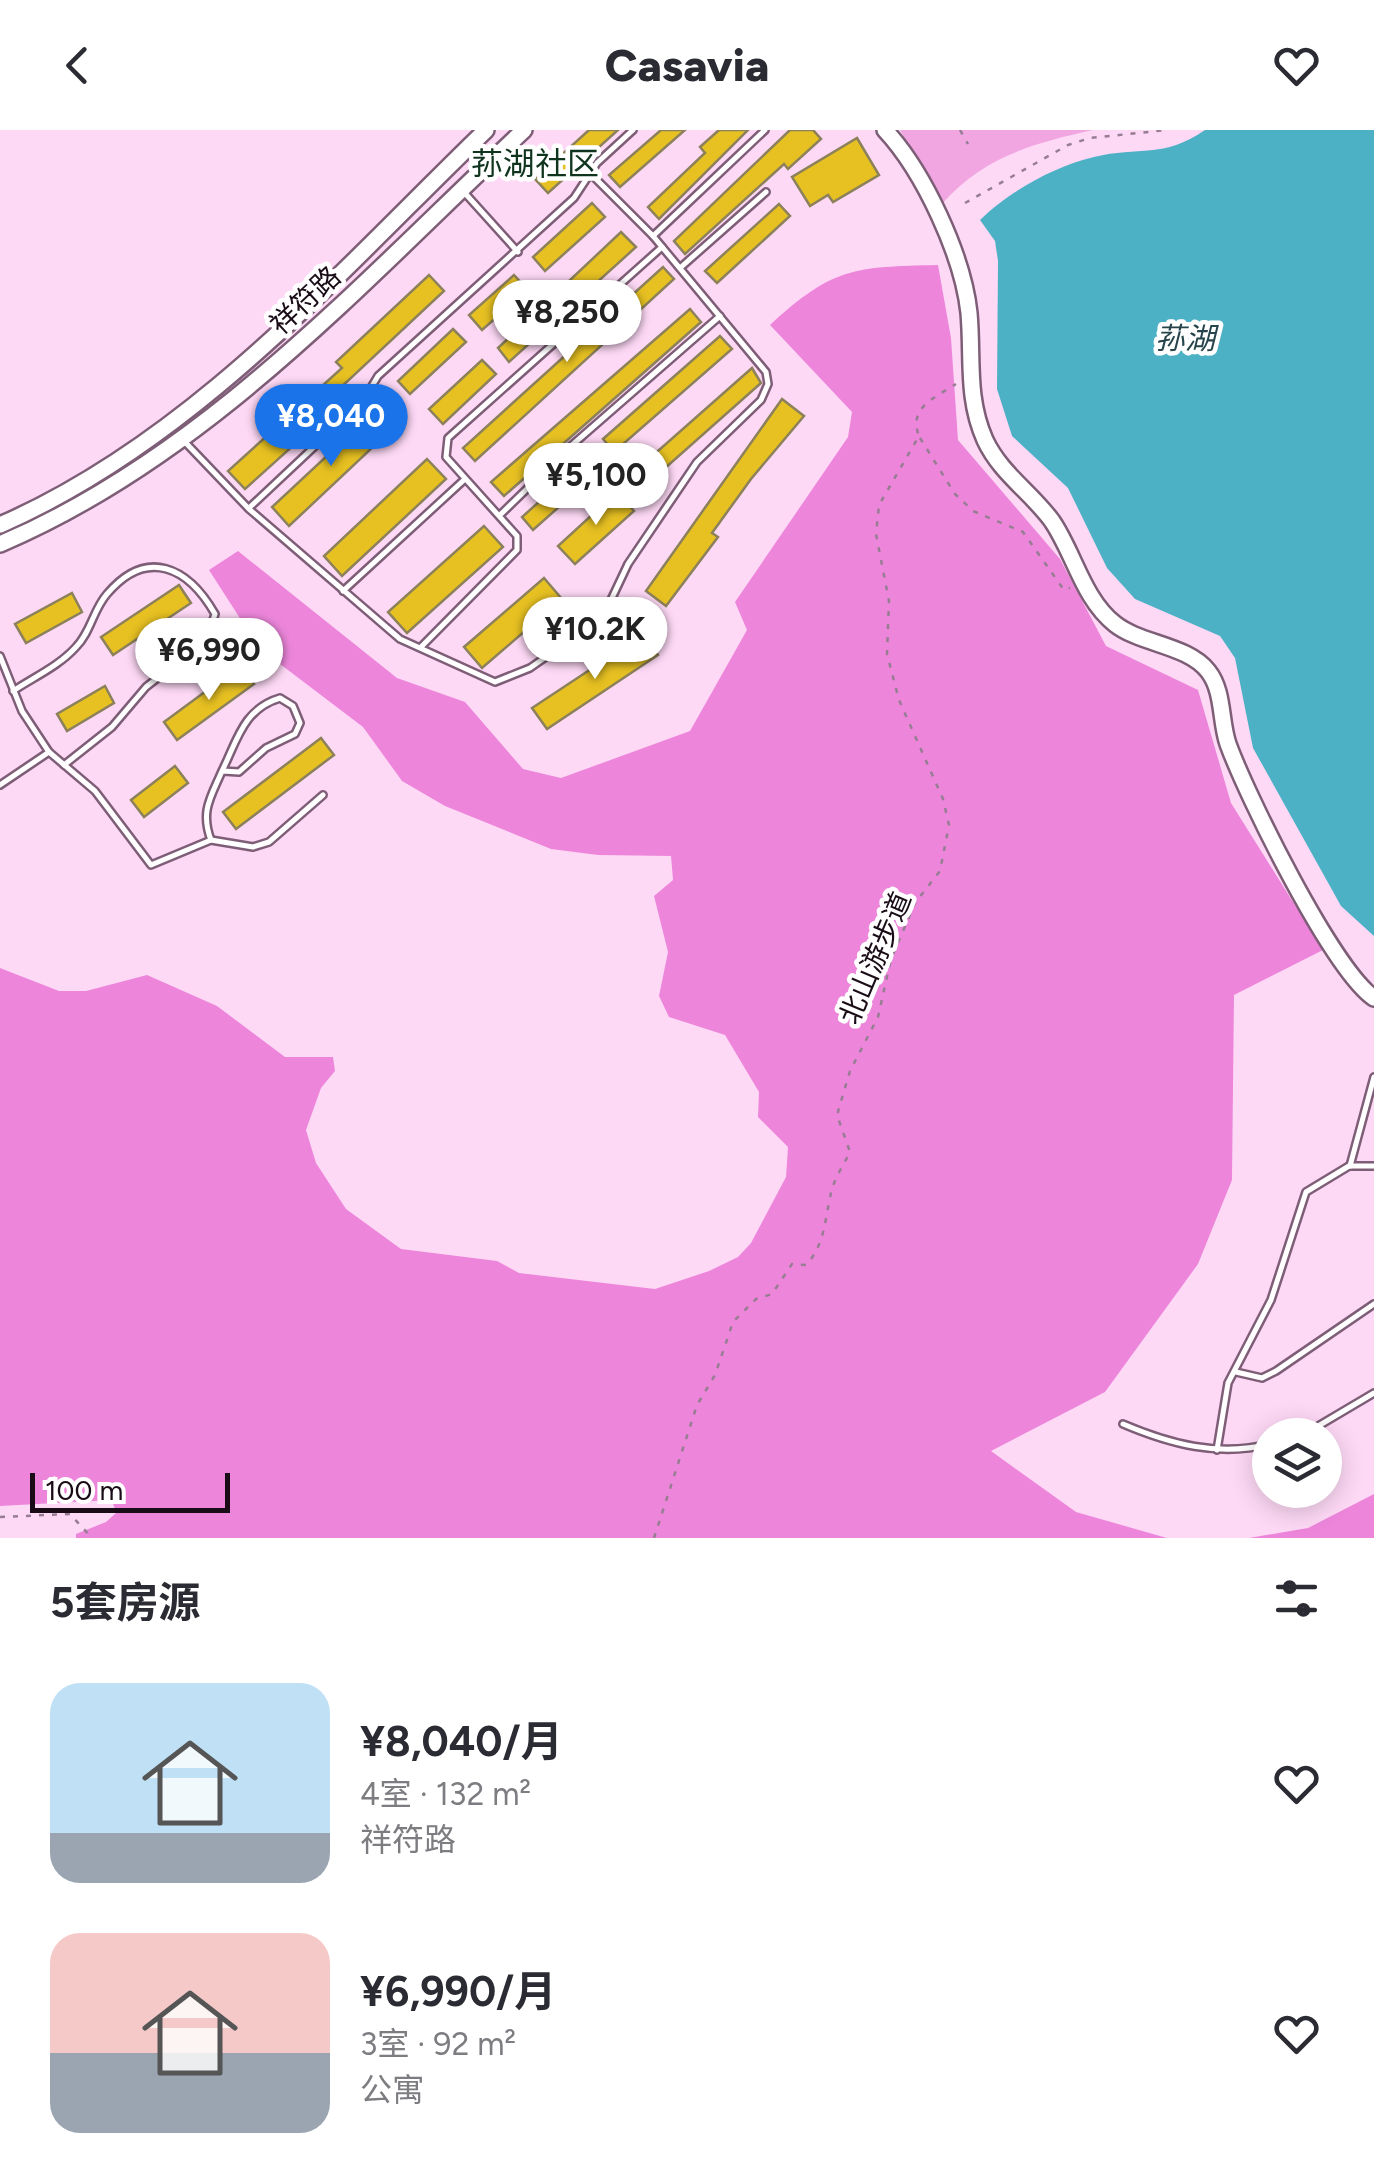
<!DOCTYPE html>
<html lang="zh">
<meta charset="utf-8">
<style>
:root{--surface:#fff;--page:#f7f7f7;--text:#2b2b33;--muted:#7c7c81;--accent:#1a73e8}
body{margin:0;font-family:Figtree,"Noto Sans SC",sans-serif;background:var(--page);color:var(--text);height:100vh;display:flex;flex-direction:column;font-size:38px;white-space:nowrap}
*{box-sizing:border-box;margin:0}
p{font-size:32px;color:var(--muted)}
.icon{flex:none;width:55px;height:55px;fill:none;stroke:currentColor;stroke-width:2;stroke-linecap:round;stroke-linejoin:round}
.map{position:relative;height:1408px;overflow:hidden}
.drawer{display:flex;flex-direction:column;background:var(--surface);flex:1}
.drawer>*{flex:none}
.controls{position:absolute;left:1252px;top:1288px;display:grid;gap:20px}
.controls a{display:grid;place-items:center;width:90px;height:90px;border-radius:50%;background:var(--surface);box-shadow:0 5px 25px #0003;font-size:50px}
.scale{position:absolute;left:30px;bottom:25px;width:200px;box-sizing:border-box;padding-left:10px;border:5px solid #190c16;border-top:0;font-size:28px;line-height:35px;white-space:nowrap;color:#190c16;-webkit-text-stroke:8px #fff;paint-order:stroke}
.price{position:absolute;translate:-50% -85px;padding:0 22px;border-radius:35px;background:#fff;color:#222;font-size:32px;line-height:65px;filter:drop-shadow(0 2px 5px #0008)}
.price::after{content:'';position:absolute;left:50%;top:60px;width:30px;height:22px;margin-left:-15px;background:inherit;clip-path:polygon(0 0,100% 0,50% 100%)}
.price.current{background:var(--accent);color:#fff}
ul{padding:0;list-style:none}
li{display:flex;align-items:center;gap:30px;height:250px;padding:0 50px}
li span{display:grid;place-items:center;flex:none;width:280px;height:200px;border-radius:30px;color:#555}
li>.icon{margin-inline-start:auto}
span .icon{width:120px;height:120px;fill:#fffc;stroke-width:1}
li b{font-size:42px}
h2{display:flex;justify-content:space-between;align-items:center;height:120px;padding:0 50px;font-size:42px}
header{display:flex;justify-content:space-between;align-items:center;height:130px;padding:0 50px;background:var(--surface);font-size:45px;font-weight:800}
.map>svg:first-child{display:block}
.green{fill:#f1a6e2}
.forest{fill:#ed86db}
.water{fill:#4db1c6}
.building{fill:#e7c122;stroke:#8c815b;stroke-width:2.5}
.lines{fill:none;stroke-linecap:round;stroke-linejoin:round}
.service-casing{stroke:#7e5e77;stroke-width:10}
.secondary-casing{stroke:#7e5e77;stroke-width:20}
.path{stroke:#977d92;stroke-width:2.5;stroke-dasharray:5 8;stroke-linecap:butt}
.service{stroke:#fff;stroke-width:5}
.secondary{stroke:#fff;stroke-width:15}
.labels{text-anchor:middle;stroke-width:9;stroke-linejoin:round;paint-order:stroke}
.street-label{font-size:28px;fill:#190c16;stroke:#fff}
.water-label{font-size:30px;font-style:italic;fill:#26444b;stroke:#fff}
.quarter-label{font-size:32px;fill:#0f351e;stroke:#fff}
</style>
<header><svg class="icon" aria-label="back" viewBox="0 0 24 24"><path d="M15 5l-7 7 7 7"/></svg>Casavia<svg class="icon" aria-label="heart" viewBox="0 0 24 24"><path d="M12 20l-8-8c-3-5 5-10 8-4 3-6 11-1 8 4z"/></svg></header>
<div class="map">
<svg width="1374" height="1408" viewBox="0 0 1374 1408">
<rect width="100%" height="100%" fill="#fed9f6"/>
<!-- green -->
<path class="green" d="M900,0H1093C1034,13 983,27 942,74Z"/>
<!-- forest -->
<g class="forest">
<path d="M938,135L951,208L958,310L1060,429L1106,516L1198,560L1231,673L1323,820L1234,865L1232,1050L1198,1134L1105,1262L991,1321L1076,1382L1167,1408H76V1404L106,1392L116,1383L112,1370L0,1376V838L59,861H86L147,845L217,876L285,927H333L335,941L321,958L306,1000L316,1033L346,1079L401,1119L497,1131L519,1143L655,1159L709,1141L738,1127L751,1113L786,1047L788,1017L758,987L759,962L725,905L669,887L659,866L668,822L654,766L673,750L671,726L598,725L551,719L445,676L402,651L363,597L259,518L209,440L238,421L397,548L465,572L523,639L561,648L690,601L747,500L735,472L848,307L852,282L770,195C833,137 854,137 938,135Z"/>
<polygon points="1374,1364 1374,1408 1249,1408 1308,1398"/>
</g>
<!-- water -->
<path class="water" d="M1205,0H1374V806L1341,776L1253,618L1235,528L1220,506L1135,469L1107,438L1068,358L1012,306L997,259L998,131L995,111L980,90C1008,62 1055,36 1094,27C1139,16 1163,29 1205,0Z"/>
<!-- building -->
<g class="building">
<polygon points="589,0 618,0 548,63 535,49"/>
<polygon points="661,0 685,0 620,57 609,45"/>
<polygon points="719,0 748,0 659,89 648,77 705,23 700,17"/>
<polygon points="790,0 813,0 821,9 788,39 784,34 685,124 674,111"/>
<polygon points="857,8 879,45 833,72 828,65 810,76 792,47"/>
<polygon points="592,73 605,87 545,141 533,127"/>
<polygon points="779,74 790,86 717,153 705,141"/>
<polygon points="621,102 636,117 509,232 498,218"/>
<polygon points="663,137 674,149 475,331 463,318"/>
<polygon points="429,145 444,161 338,260 346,268 245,359 228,341 342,238 336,232"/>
<polygon points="514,145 528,160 482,200 469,185"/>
<polygon points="690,179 701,192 504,366 491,352"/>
<polygon points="453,199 466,212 410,264 398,251"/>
<polygon points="720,206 732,219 614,322 603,309"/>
<polygon points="482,230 496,244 443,294 429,279"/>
<polygon points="752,238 761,253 646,355 634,342"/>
<polygon points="782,269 804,286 751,349 712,403 718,407 666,476 646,461"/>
<polygon points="374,282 391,300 289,396 272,377"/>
<polygon points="427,329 446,349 342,446 324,426"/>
<polygon points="586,330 597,343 533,400 522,387"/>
<polygon points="617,362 634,381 575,434 558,416"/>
<polygon points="484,396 503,417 407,503 388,482"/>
<polygon points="544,448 562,469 482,538 464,517"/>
<polygon points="179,455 191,473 113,525 101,507"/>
<polygon points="72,463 82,482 26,513 15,494"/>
<polygon points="644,504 658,525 547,599 532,578"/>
<polygon points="240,536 254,554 177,610 164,592"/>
<polygon points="105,556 114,573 67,601 57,584"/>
<polygon points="321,608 334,625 236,699 223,682"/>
<polygon points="175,636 188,653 144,687 131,670"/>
</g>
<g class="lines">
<defs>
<g id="service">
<polyline points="463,61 518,122"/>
<polyline points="653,106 765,0"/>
<polyline points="680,138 766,62"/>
<polyline points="184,311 249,379 400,509 495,552 530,538 603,487 628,434 697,332 761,270 768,254 766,242 653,106 590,43"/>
<polyline points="249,378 363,271 378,246 574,68 597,33 633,0"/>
<polyline points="500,385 571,316 720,186"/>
<polyline points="343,461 465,349"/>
<polyline points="421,517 517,420 517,406 446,327 448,308 662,117"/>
<polyline points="0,526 22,581 49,622 95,661 151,735 211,710 253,717 269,712 323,665"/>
<path d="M13,561C34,547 59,536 76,517C91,502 93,480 107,464C147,417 188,437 215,484L207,509L146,557L112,597L64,635"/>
<polyline points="0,655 49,622"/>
<path d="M211,710C200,681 211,667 222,641C237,611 243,579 280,568L293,576L300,593L295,604L266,618L239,642L223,641"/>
<polyline points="1350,1036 1374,947"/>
<polyline points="1236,1242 1262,1248 1276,1241 1374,1174"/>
<path d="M1123,1294C1170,1314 1218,1327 1270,1314"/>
<polyline points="1303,1305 1374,1263"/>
<polyline points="1217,1320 1228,1253 1271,1170 1306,1062 1349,1036 1374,1036"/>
</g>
<g id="secondary">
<path d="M885,0C924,42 963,126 969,183C973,228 966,267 985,310C1001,344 1031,362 1052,391C1074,423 1083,469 1115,494C1140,514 1188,515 1208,541C1224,561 1220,591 1228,614C1247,666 1332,839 1374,868"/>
<path d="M0,395C193,311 338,143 486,0"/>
<path d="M0,414C207,326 363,151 524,0"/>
</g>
</defs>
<!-- service casing -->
<use href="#service" class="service-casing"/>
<!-- secondary casing -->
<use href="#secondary" class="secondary-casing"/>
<!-- path -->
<g class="path">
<polyline points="960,0 968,14"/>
<polyline points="965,73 1068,15 1090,8 1167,0"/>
<polyline points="920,308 955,364 973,381 1023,402 1064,460 1070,458"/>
<polyline points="0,1387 70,1384 92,1408"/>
<path d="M654,1408L697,1275L715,1245L733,1192L756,1169L772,1164L792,1134L806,1135C826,1114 825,1085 832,1059C836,1046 844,1034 850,1022L837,985L850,941L878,887L891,829L915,773L940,741L949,695L943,669L899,570L887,524L889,471L876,404L879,375L919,306C908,278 934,268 956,254"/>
</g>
<!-- service -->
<use href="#service" class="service"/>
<!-- secondary -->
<use href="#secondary" class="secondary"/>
</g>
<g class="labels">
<!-- street labels -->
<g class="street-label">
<text transform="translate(305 170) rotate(-43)" y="10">祥符路</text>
<text transform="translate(875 828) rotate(-67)" y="10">北山游步道</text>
</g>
<!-- water labels -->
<g class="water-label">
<text x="1185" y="219">荪湖</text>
</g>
<!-- quarter labels -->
<g class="quarter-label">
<text x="535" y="45">荪湖社区</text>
</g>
</g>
</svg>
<div class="controls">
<a><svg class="icon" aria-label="layers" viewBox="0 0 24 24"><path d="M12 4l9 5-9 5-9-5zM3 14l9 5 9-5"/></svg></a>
</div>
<div class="scale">100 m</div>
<b class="price" style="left:567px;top:235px">¥8,250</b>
<b class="price current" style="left:331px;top:339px">¥8,040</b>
<b class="price" style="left:596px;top:398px">¥5,100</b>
<b class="price" style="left:595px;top:552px">¥10.2K</b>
<b class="price" style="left:209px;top:573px">¥6,990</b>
</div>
<section class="drawer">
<h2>5套房源<svg class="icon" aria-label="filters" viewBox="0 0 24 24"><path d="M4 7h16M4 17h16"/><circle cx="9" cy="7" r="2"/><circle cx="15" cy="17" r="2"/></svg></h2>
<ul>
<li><span style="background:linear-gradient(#bfe0f5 75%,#9aa5b1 0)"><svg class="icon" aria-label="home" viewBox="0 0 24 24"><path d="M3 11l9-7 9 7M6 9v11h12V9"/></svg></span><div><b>¥8,040/月</b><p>4室 · 132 m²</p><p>祥符路</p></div><svg class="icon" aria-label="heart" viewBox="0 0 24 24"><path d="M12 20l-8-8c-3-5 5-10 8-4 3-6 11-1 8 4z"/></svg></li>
<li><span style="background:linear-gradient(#f6c9c9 60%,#9aa5b1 0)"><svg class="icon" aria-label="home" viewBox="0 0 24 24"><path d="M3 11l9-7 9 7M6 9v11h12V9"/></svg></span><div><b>¥6,990/月</b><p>3室 · 92 m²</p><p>公寓</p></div><svg class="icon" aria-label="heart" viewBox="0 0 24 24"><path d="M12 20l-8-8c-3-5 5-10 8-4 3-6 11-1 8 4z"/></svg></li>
</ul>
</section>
